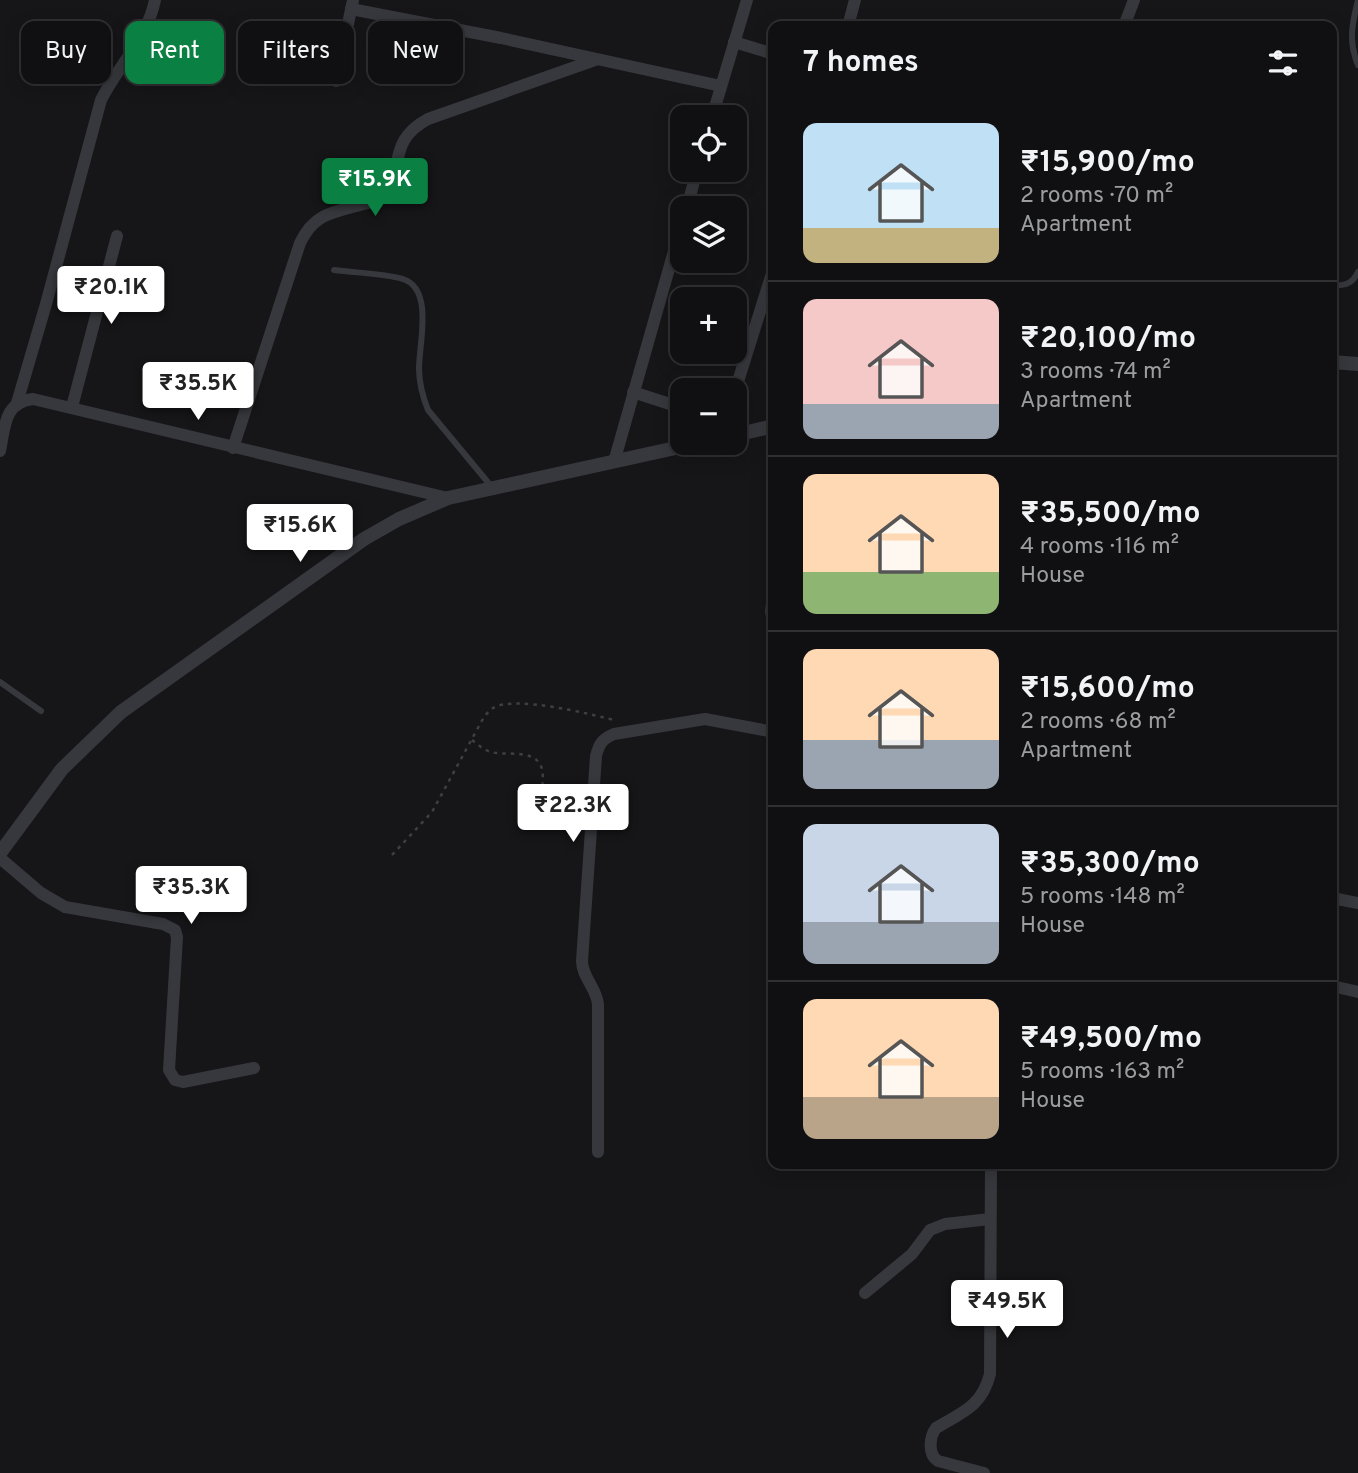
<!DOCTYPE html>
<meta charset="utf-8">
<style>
:root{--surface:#101012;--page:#19191b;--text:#f1f3f6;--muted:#9c9d9f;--line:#303032;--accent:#0b8043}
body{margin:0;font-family:Overpass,sans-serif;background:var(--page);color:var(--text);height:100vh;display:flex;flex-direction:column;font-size:26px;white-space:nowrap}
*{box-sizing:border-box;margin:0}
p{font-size:23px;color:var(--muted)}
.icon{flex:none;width:38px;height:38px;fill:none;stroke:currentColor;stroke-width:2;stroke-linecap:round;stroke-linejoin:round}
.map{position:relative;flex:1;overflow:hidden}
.side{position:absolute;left:768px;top:21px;width:569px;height:1148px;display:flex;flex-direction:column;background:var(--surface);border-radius:14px;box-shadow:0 4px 18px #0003,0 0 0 2px var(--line)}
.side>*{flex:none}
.top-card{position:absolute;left:21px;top:21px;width:642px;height:63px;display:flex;gap:14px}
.controls{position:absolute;left:670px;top:105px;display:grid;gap:14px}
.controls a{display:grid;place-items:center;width:77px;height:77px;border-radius:14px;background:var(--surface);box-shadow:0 4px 18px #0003,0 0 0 2px var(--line);font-size:35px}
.price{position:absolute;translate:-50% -60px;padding:0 16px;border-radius:7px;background:#fff;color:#222;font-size:23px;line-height:46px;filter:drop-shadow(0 2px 4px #0008)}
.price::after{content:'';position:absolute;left:50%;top:42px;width:21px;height:16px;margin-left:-10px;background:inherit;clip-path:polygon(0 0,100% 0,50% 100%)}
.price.current{background:var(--accent);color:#fff}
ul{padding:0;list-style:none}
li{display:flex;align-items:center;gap:21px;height:175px;padding:0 35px}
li+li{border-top:2px solid var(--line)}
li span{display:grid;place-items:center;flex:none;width:196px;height:140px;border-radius:14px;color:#555}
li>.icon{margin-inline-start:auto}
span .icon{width:84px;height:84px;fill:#fffc;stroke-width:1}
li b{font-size:30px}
h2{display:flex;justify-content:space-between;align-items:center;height:84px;padding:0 35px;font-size:30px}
.tag{padding:0 24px;border-radius:14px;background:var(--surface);box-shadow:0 4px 18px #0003,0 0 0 2px var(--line);font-size:24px;line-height:63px}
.tag.current{background:var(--accent);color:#fff}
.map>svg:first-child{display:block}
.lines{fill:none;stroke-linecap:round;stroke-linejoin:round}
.path{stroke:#3d3f44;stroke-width:2.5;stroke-dasharray:3.5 5;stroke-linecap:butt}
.service{stroke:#37383d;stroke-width:6}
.minor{stroke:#37383d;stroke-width:12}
.tertiary{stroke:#37383d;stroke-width:14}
</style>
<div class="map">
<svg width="1358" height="1473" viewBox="0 0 1358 1473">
<rect width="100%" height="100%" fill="#161618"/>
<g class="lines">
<!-- path -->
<g class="path">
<path d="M472,740C478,745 484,750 491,752C505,756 531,749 540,764C545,773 542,787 541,798"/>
<path d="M392,855L432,812L485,715C488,713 490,710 493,708C514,695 590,714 614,720"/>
</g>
<!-- service -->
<g class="service">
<path d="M1358,0C1352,24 1348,42 1358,65"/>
<path d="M334,270C356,273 382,273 403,279C434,289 419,344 419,368C419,383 422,395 428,410L491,486"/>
<path d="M1332,285C1345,286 1352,284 1358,272"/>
<polyline points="0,682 41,711"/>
</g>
<!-- minor -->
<g class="minor">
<polyline points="351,9 501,38 721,86"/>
<polyline points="848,26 855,0"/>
<polyline points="1124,26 1134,0"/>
<polyline points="734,42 774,54"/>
<polyline points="336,81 353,0"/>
<polyline points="712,117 747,0"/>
<polyline points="687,208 697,170"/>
<polyline points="735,391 774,267"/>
<polyline points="633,392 682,408"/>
<path d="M17,403L46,304L101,100C118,66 147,39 155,0"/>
<polyline points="72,407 117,236"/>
<path d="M233,448L300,243C313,216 329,213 356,206C365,204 375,202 381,195C407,171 385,142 428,119L595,60"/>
<path d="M0,451C5,427 4,402 33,399L448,498"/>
<polyline points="614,462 682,223"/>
<polyline points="774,588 771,611 774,631"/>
<polyline points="0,858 41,893 65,907 163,924 175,930 177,937 169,1070 175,1080 183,1082 254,1068"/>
<polyline points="1332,898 1358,903"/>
<polyline points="1332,986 1358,992"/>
<path d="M598,1152V1004C596,987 582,977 582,961L596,756C599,744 602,739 614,734L705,719L774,732"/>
<polyline points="865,1293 912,1254 930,1230 945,1224 990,1219"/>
<path d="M984,1473L938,1461C927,1454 930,1436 936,1428C963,1412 982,1406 990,1374L991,1164"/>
</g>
<!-- tertiary -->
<g class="tertiary">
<polyline points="1332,362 1358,364"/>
<polyline points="735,435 774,426"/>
<polyline points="0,853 62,769 121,712 364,539 399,519 448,498 698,443"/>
</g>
</g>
</svg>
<div class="controls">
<a><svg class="icon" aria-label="locate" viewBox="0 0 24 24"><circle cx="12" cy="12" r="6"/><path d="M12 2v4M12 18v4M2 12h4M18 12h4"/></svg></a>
<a><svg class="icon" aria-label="layers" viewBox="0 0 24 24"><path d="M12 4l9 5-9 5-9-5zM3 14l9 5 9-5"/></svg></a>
<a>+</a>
<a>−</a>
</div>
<b class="price current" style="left:375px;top:218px">₹15.9K</b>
<b class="price" style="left:111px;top:326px">₹20.1K</b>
<b class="price" style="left:198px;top:422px">₹35.5K</b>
<b class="price" style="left:300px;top:564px">₹15.6K</b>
<b class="price" style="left:573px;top:844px">₹22.3K</b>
<b class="price" style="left:191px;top:926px">₹35.3K</b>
<b class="price" style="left:1007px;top:1340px">₹49.5K</b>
<div class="top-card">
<a class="tag">Buy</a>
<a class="tag current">Rent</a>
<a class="tag">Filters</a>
<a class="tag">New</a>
</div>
<section class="side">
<h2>7 homes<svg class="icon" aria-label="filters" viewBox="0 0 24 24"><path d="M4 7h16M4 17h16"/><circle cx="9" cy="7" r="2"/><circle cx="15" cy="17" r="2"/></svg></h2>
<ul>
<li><span style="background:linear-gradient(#bfe0f5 75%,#c2b280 0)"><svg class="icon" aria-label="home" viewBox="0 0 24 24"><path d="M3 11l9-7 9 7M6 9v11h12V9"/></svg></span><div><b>₹15,900/mo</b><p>2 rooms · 70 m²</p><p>Apartment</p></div></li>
<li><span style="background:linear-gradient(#f6c9c9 75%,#9aa5b1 0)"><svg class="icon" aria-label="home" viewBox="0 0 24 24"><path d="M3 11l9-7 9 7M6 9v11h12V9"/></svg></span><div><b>₹20,100/mo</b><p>3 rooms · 74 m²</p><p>Apartment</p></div></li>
<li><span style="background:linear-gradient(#ffd9b3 70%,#8fb573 0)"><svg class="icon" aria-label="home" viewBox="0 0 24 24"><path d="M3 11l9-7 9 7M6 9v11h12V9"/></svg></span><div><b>₹35,500/mo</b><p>4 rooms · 116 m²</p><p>House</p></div></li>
<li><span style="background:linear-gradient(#ffd9b3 65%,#9aa5b1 0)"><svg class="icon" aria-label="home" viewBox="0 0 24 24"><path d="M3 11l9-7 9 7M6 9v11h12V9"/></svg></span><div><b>₹15,600/mo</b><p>2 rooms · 68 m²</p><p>Apartment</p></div></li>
<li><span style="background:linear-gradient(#c9d6e8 70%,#9aa5b1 0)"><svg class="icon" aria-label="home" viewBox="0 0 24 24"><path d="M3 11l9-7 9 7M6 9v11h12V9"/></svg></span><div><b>₹35,300/mo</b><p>5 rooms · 148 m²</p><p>House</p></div></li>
<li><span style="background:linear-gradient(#ffd9b3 70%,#b9a48a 0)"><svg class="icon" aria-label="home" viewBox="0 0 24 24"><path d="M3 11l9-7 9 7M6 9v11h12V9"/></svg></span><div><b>₹49,500/mo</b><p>5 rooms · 163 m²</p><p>House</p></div></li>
</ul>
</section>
</div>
